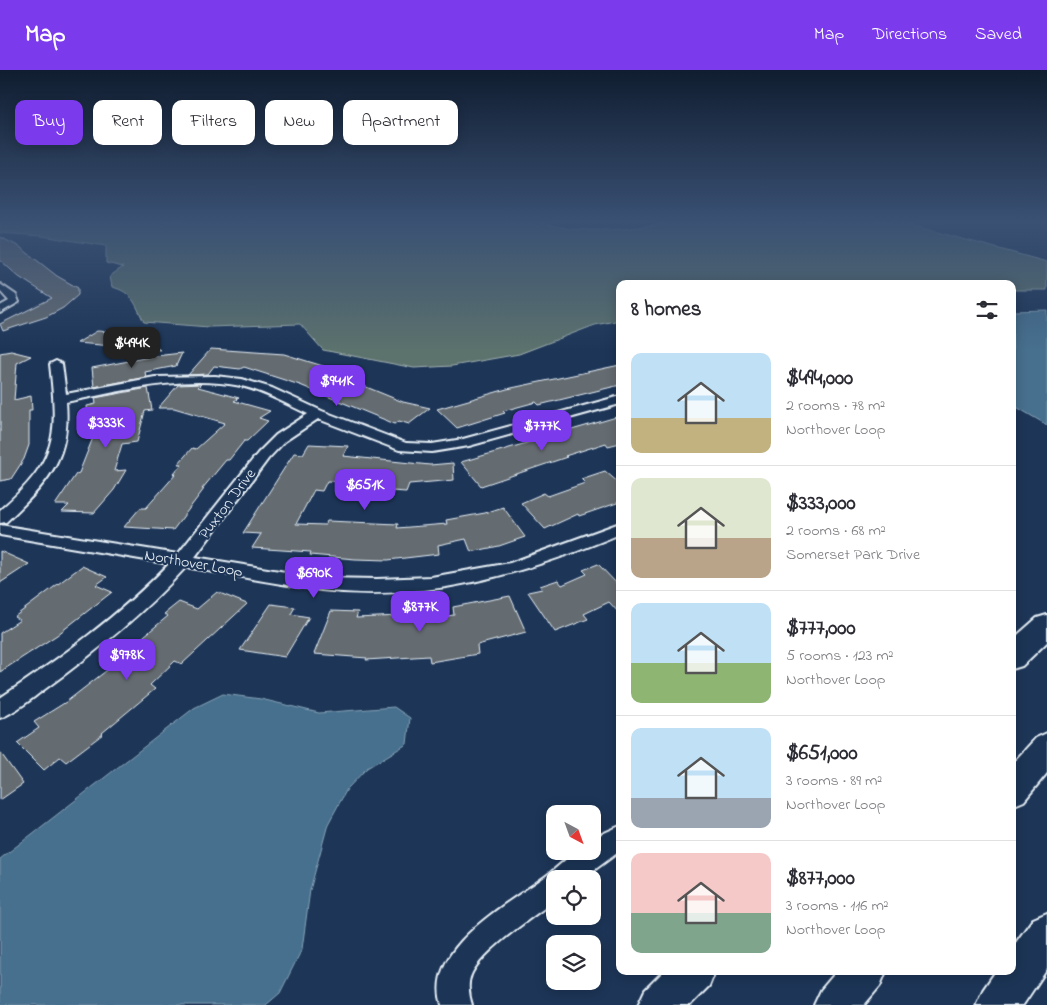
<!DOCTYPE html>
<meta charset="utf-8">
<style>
:root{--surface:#fff;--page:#f7f7f7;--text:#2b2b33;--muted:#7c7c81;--line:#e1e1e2;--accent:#7c3aed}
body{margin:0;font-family:"Indie Flower",sans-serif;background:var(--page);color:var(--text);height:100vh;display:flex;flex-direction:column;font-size:19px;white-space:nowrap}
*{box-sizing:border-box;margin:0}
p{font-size:16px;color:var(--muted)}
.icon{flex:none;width:28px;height:28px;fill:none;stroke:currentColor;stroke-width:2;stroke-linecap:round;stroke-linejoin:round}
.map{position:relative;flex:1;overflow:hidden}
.details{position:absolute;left:616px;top:210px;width:400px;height:695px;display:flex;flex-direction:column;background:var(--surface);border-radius:10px;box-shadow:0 2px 12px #0003}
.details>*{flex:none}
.hud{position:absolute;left:15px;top:30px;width:475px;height:45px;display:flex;gap:10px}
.needle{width:32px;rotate:139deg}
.fabs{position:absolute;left:546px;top:735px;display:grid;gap:10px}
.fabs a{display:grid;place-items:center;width:55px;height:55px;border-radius:10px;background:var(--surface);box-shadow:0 2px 12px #0003;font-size:25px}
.price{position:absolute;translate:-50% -42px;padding:0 11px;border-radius:10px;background:var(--accent);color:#fff;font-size:16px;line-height:32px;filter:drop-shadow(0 1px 2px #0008)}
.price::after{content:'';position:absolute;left:50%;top:30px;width:15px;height:11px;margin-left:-8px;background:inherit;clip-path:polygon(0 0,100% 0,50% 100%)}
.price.selected{background:#222;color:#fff}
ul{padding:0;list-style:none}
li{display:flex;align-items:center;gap:15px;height:125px;padding:0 15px}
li+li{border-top:1px solid var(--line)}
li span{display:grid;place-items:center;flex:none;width:140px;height:100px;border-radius:10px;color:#555}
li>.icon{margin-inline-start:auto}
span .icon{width:60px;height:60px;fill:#fffc;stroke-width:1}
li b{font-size:21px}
h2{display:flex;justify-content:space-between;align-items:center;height:60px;padding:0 15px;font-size:21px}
.tag{padding:0 18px;border-radius:10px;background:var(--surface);box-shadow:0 2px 12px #0003;font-size:18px;line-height:45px}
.tag.selected{background:var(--accent);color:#fff}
header{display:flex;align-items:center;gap:30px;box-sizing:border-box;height:70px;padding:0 25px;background:var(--accent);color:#fff}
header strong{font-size:24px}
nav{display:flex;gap:28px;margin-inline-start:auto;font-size:18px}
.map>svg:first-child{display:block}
.green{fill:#5c726d;stroke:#a2b2b2}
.water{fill:#46708e;stroke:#87a4b8}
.building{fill:#656c71;stroke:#e8f1f8}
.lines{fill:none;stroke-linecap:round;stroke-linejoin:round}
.minor-casing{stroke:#e8f1f8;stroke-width:4}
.highway-casing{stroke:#e8f1f8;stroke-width:4}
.minor{fill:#1d3557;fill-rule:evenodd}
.highway{fill:#1d3557;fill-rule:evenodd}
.labels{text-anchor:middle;stroke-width:4.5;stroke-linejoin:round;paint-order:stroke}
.street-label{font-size:16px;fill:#e8f1f8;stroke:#1d3557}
</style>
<header>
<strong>Map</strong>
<nav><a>Map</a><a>Directions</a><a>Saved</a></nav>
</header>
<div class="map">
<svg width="1047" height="935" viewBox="0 0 1047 935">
<rect width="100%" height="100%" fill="#1d3557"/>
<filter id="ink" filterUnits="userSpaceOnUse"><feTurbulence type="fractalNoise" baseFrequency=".02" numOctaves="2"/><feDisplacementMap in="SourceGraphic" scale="10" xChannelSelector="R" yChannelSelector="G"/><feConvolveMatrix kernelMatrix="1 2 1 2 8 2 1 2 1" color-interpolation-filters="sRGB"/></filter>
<g filter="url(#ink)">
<!-- green -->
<path class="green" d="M0,151H536C588,168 634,157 685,151H885L915,156L1047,192V220H1013L1012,214H620V250L595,255L519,284L452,296L414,298L323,280L300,254L209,257L144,252C135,234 133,222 112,217L110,206L123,197L106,193V176L42,166L0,163Z"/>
<!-- water -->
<g class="water">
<polygon points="1047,240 1047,355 1013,335 1012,241"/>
<polygon points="223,624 261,629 319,643 394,637 410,648 407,674 367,698 347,719 328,754 310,820 302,879 280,923 266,935 0,935 0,789 194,638"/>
</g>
<!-- building -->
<g class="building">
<polygon points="0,167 20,177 57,206 78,218 78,225 63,238 46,247 3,261 0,254 52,228 19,207 0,190"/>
<polygon points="97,261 141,264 160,280 77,273"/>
<polygon points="211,279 284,284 323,296 347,306 352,308 349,310 403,332 430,338 409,354 399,351 395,354 300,315 244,297 240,299 214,296 208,304 188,305"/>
<polygon points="11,281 31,286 17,293 14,330 31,326 32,340 29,340 29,375 24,389 11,409 0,411 0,283"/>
<polygon points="182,283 176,296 145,302 146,307 94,317 92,298 155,286"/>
<polygon points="620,295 620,315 539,335 536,332 503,341 505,343 457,358 437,339 507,319"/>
<polygon points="201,314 198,317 239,328 234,331 270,341 259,348 268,351 247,371 244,371 229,390 226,390 202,419 204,419 173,460 124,457 140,438 146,438 176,404 173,404 182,394 178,394 192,378 196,379 225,353 174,338 158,338 178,315"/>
<polygon points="148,318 152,340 145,341 137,372 122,374 114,401 126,400 114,420 94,443 62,442 69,435 55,435 76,404 79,403 100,350 89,353 87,336 96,334 95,328"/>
<polygon points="620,346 620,373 608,376 606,373 565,386 567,387 481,416 461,392"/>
<polygon points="309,374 348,376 343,386 430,395 453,393 454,410 409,414 406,422 377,420 380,414 327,411 322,421 314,420 296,454 325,455 327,451 398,454 397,458 447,454 446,450 485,443 503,437 525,467 499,476 471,482 466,469 438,475 439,484 388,490 355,489 310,485 311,482 252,478 261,464 243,463 294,383 303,384"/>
<polygon points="605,401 620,414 620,432 579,446 578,444 545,459 521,433 544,423 548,426 585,413 581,409"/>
<polygon points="0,481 29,494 0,513"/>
<polygon points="598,494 620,517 620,544 609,532 584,544 588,549 555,562 528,522 542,519 540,516 558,510 562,515 587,504 583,500"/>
<polygon points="82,496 107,507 96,515 112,522 57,565 0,602 0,563 20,550 14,547"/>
<polygon points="217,522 247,534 182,594 175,591 150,615 155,619 102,663 103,664 66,692 60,687 44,700 17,673 39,658 34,652 66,632 115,594 119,597 145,575 138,571 168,546 164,544 179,532 197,539"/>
<polygon points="510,526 526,562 477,575 478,584 430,592 429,586 366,590 367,588 314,584 331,541 358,542 356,548 400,546 401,542 419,541 418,550 454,545 453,537"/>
<polygon points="271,534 295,537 291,544 309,547 285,587 240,580"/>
<polygon points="0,682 23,714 0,730"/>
</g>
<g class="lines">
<defs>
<g id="minor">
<polygon points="0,214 16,225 19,232 0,243 0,236 9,231 0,221"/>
<path d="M56,291L62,294L66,324L155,307L215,306L242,309L272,318L322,341L406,373L432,374L463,369L620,326V334L469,376L432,382L399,380L318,349L285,371L268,389L195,487L322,508L377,509L431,507L510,493L620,453V464C525,504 425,533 321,520C276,514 231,505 186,497C144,543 96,582 45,619C31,629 16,642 0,648V628C60,588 119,546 169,494L0,465V455L178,484L258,383L276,365L308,344C286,334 264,321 241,316C183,304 122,321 66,332C71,390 46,414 6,452L0,453V440C58,390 58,367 50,294Z"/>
<path d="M620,756V781L582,809H555V830C533,847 481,881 471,905C467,913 469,926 472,935H442C423,876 513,832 550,803C558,797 567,788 576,781H592L593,768Z"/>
</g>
<g id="highway">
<polygon points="1047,545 1047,572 1022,596 1012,599 1012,570 1037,548"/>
<polygon points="1047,663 1047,703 1024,731 1012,736 1012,694 1036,668"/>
<polygon points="1047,843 1047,899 1023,935 976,935 983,920 996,901 1012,901 1012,878 1033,849"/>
<polygon points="664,901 715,901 709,916 690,935 638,935 645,920"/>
<polygon points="837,901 886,901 880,916 864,935 814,935 821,920"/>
</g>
</defs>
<!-- minor casing -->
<use href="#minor" class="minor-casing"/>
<!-- highway casing -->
<use href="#highway" class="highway-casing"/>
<!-- minor -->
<use href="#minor" class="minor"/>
<!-- highway -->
<use href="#highway" class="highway"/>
</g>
</g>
<!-- sky -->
<linearGradient id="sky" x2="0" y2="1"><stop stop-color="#101d30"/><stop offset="0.54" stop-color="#3a5174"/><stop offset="1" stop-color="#3a5174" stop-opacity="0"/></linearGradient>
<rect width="1047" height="281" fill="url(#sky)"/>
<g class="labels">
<!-- street labels -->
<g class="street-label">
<text transform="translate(226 433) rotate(-53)" y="6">Puxton Drive</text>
<text transform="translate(194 492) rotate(10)" y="6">Northover Loop</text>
</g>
</g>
</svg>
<div class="fabs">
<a><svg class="needle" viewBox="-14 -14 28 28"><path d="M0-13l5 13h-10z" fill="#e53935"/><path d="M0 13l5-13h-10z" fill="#7c7c81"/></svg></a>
<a><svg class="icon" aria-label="locate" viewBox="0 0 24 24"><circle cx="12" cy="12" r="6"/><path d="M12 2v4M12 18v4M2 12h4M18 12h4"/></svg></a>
<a><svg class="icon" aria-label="layers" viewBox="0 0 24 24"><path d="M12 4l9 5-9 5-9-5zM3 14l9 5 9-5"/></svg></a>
</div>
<b class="price selected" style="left:132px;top:299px">$494K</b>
<b class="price" style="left:337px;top:337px">$941K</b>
<b class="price" style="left:106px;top:379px">$333K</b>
<b class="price" style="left:542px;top:382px">$777K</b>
<b class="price" style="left:365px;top:441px">$651K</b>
<b class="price" style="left:314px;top:529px">$690K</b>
<b class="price" style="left:420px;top:563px">$877K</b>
<b class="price" style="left:127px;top:611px">$978K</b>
<div class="hud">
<a class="tag selected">Buy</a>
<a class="tag">Rent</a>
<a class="tag">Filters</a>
<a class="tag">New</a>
<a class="tag">Apartment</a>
</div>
<section class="details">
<h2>8 homes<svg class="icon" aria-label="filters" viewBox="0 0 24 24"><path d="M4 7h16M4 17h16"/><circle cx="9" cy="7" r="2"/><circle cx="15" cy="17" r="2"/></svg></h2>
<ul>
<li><span style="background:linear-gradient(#bfe0f5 65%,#c2b280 0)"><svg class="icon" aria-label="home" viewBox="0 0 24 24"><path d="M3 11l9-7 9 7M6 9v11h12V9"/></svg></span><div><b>$494,000</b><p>2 rooms · 78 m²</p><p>Northover Loop</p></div></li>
<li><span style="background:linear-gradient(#dfe7d0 60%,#b9a48a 0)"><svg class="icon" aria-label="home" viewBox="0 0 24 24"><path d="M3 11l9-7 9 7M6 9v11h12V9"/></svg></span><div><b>$333,000</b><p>2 rooms · 68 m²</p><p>Somerset Park Drive</p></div></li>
<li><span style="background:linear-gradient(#bfe0f5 60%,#8fb573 0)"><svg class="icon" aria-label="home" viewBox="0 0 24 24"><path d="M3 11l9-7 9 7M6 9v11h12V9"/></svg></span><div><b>$777,000</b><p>5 rooms · 123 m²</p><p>Northover Loop</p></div></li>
<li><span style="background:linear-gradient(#bfe0f5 70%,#9aa5b1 0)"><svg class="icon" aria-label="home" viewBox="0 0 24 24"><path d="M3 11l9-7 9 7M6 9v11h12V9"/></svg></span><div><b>$651,000</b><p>3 rooms · 89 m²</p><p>Northover Loop</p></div></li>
<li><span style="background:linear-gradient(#f6c9c9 60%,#7fa58c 0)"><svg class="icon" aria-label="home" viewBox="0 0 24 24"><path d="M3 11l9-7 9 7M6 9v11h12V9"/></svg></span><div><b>$877,000</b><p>3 rooms · 116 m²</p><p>Northover Loop</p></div></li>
</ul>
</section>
</div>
